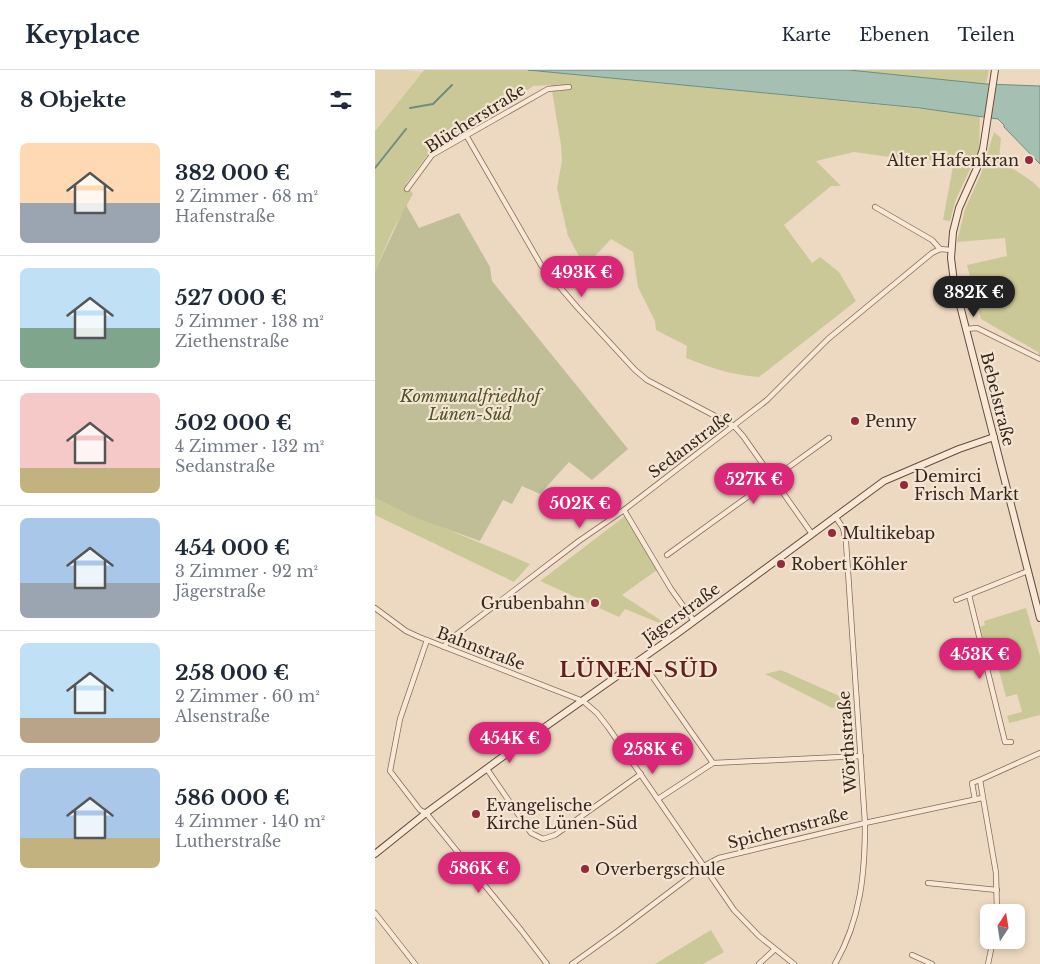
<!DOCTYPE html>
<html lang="de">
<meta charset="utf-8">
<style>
:root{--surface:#fff;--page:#f2f2f3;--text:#1f2937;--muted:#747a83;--line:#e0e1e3;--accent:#db2777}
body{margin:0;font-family:"Libre Baskerville",serif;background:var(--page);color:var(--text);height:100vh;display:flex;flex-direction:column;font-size:19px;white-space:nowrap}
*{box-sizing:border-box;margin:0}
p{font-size:16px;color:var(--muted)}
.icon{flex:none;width:28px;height:28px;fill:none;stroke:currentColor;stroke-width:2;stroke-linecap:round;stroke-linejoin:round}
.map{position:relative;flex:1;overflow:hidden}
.details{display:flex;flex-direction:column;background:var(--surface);width:375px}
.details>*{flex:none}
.needle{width:32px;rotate:12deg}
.fabs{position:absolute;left:605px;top:834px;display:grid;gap:10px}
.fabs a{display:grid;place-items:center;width:45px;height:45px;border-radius:8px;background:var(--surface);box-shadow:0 2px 8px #0003;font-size:25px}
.price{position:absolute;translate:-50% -42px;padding:0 11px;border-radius:18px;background:var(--accent);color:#fff;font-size:16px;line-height:32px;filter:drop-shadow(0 1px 2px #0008)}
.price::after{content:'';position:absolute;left:50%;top:30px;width:15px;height:11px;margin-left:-8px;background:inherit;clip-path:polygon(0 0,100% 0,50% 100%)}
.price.current{background:#222;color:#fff}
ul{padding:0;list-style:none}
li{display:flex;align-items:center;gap:15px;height:125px;padding:0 20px}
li+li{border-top:1px solid var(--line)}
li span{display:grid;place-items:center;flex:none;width:140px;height:100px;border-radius:8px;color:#555}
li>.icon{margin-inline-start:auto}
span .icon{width:60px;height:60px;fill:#fffc;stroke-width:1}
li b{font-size:21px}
h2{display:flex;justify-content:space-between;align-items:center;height:60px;padding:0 20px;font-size:21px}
header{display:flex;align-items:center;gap:30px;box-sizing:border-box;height:70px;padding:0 25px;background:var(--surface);border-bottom:1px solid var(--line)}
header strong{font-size:24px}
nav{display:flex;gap:28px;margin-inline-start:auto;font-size:18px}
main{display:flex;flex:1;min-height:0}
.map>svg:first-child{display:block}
.farmland{fill:#e2d2b0}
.green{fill:#cbc897}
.cemetery{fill:#bfbe96}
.water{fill:#a5c0b3;stroke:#6c8d7f}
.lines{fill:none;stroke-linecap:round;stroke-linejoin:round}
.stream{stroke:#6c8d7f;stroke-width:2}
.street-casing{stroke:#866a5a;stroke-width:6}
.secondary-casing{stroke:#684b3d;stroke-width:8}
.street{stroke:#f8e8d5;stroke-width:4.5}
.secondary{stroke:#f8e8d5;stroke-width:6}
.poi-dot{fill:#942b3d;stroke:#f4e5d2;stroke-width:2}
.labels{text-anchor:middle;stroke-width:4.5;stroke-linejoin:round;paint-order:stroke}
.street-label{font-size:16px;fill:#36261e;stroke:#f4e5d2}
.poi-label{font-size:16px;fill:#36261e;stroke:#f4e5d2;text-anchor:start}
.park-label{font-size:16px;font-style:italic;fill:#4e5225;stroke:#f4e5d2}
.district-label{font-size:21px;font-weight:bold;letter-spacing:1px;fill:#62211e;stroke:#f4e5d2}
</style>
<header>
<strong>Keyplace</strong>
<nav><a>Karte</a><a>Ebenen</a><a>Teilen</a></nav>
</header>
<main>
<section class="details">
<h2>8 Objekte<svg class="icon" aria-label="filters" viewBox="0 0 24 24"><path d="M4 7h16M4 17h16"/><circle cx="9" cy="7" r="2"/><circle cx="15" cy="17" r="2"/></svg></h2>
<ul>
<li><span style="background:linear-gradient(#ffd9b3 60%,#9aa5b1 0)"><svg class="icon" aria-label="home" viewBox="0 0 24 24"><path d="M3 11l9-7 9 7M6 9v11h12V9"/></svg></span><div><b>382 000 €</b><p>2 Zimmer · 68 m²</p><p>Hafenstraße</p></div></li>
<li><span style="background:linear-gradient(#bfe0f5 60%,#7fa58c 0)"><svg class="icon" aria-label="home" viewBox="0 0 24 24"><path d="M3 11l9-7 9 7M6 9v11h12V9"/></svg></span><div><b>527 000 €</b><p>5 Zimmer · 138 m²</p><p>Ziethenstraße</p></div></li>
<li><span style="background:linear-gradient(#f6c9c9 75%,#c2b280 0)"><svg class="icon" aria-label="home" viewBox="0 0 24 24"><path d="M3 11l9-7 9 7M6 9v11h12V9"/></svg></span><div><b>502 000 €</b><p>4 Zimmer · 132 m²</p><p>Sedanstraße</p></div></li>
<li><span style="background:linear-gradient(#a9c7e8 65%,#9aa5b1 0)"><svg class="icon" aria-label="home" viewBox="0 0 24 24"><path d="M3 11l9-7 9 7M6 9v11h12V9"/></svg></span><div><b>454 000 €</b><p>3 Zimmer · 92 m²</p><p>Jägerstraße</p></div></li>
<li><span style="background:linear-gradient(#bfe0f5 75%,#b9a48a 0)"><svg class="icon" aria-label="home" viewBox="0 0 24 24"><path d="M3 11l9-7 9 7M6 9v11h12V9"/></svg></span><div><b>258 000 €</b><p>2 Zimmer · 60 m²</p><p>Alsenstraße</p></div></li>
<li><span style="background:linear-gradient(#a9c7e8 70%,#c2b280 0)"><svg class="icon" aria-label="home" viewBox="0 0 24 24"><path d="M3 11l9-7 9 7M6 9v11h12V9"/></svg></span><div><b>586 000 €</b><p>4 Zimmer · 140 m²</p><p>Lutherstraße</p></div></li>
</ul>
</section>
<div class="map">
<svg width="665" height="894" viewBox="0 0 665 894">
<rect width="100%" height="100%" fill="#edd9c2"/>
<!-- farmland -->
<polygon class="farmland" points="0,0 29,0 47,2 0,60"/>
<!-- green -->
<g class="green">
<path d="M49,0H153L598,44L605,46L604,80L581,129L575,151L568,150L579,91L529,89L479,82L441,91L466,116H456L409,155L437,193L445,187L464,202L481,231L384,307C355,305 337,298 311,288L312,276L281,260L280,251L263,217L258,182L236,169L210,197L193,166L182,118L187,91L186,75L176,15L158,16L138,32L133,19L128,20L131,37L54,83L31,114L38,124L18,160L0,201V61Z"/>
<polygon points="474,0 614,0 611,14"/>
<path d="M619,62L626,68L624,89C637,100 653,106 665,119V289L663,282L606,249L592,195L632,186L630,168L582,172L590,139L606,104Z"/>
<path d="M0,428C51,452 103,471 155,494L139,512L0,445Z"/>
<polygon points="250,446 282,500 247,525 299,559 250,539 244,547 165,511"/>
<polygon points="651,538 665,586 665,645 634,653 632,646 647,642 642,624 631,627 622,593 616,594 605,557 610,555 609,551"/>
<polygon points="406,600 478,632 457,638 390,604"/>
<polygon points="336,860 349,882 328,894 280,894"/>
</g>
<!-- cemetery -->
<polygon class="cemetery" points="31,135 44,158 84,143 115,197 117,211 253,379 217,410 194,392 165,424 147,416 137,434 128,430 105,471 44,449 0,428 0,201"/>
<!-- water -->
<polygon class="water" points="153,0 474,0 611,14 665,16 665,94 629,57 629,55 623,49 545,38"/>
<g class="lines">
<!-- stream -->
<g class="stream">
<polyline points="35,38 58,34 77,15"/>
<polyline points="0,98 31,59"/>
</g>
<defs>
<g id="street">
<polyline points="91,65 166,195 202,237 260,300 272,310 359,356 368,366 437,464"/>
<polyline points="32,119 57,85 173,19 194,17"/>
<polyline points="500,137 557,170 565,179"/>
<polyline points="591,259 602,258 665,289"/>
<polyline points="249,440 296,519 319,551"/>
<polyline points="292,485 454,368"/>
<polyline points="594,525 630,672 636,672"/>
<polyline points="581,530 653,501"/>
<polyline points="0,538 31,561 44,567 208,631 222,643 233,657 359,840 384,866 419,894"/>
<polyline points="52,570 25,649 15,701 45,740 51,743 146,860 172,894"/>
<polyline points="69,577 73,571 204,471 249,440 392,330 453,269 557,183 565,179 576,180"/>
<polyline points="265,589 338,693"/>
<polyline points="112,699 156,763 168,769 180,765 266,704"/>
<polyline points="605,710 665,683"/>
<polyline points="283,729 338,693 486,686"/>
<polyline points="600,730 597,713 605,710 621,803 622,842"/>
<polyline points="553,813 622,820"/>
<polyline points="0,843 40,894"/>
<polyline points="537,885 557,894"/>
<polyline points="197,894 243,861 329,796 344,788 490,753 607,728"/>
<polyline points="384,894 399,880"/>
<path d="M460,894C486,849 490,803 490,753L471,472L468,458L460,446"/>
<polyline points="613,894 618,870"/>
</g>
<g id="secondary">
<polyline points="620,0 608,79 602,98 584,138 578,162 576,188 579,212 665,548"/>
<polyline points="0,784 51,743 126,688 303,563 509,411 584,379 619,367"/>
</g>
</defs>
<!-- street casing -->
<use href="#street" class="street-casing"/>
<!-- secondary casing -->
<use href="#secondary" class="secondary-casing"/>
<!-- street -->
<use href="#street" class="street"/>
<!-- secondary -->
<use href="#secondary" class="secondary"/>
</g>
<!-- markers -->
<g class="poi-dot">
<circle cx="654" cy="90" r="5"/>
<circle cx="480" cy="351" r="5"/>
<circle cx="529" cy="415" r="5"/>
<circle cx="457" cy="463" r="5"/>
<circle cx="406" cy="494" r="5"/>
<circle cx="220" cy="533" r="5"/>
<circle cx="101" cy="744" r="5"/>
<circle cx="210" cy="799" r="5"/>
</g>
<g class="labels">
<!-- street labels -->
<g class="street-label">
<text transform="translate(100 48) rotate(-32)" y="6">Blücherstraße</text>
<text transform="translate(623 329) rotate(76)" y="6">Bebelstraße</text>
<text transform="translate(315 374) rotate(-37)" y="6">Sedanstraße</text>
<text transform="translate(306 543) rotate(-36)" y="6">Jägerstraße</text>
<text transform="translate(106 578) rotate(21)" y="6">Bahnstraße</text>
<text transform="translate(472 672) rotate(-94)" y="6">Wörthstraße</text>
<text transform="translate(413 758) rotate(-14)" y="6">Spichernstraße</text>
</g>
<!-- poi labels -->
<g class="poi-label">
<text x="644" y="96" text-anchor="end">Alter Hafenkran</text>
<text x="490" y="357">Penny</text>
<text x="539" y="412">Demirci<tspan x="539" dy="18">Frisch Markt</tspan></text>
<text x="467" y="469">Multikebap</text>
<text x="416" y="500">Robert Köhler</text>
<text x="210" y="539" text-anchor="end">Grubenbahn</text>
<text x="111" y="741">Evangelische<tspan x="111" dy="18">Kirche Lünen-Süd</tspan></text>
<text x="220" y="805">Overbergschule</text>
</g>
<!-- park labels -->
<g class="park-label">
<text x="95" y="332">Kommunalfriedhof<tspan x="95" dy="18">Lünen-Süd</tspan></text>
</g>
<!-- district labels -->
<g class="district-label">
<text x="264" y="607">LÜNEN-SÜD</text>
</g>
</g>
</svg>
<div class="fabs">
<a><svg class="needle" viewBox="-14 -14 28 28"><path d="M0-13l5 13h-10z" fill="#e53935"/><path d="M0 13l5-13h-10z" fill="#747a83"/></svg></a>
</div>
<b class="price" style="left:207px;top:228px">493K €</b>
<b class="price current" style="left:599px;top:248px">382K €</b>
<b class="price" style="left:379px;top:435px">527K €</b>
<b class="price" style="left:205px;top:459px">502K €</b>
<b class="price" style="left:605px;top:610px">453K €</b>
<b class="price" style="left:135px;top:694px">454K €</b>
<b class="price" style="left:278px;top:705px">258K €</b>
<b class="price" style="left:104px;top:824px">586K €</b>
</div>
</main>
